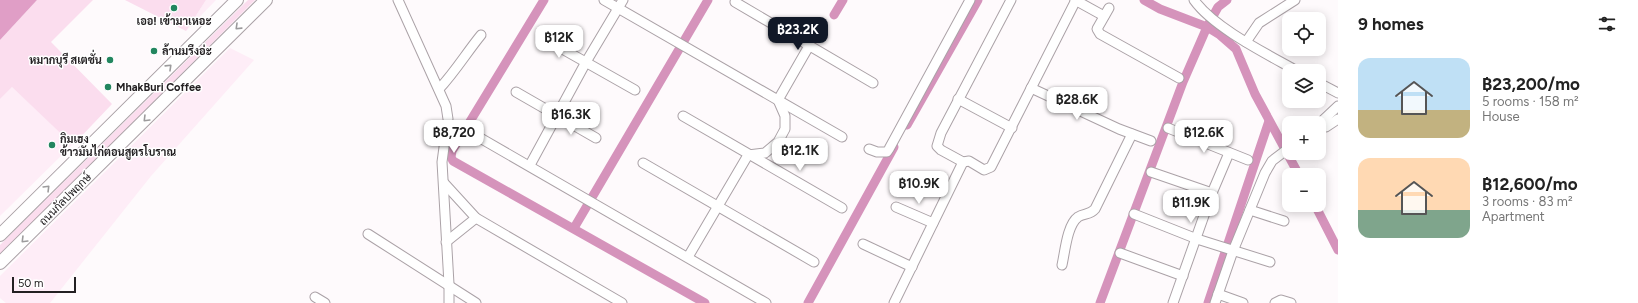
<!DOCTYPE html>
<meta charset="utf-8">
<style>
:root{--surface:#fff;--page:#f2f2f2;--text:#222;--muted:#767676;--accent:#111827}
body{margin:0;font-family:Figtree,Sarabun,sans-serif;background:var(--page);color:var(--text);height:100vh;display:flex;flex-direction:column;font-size:15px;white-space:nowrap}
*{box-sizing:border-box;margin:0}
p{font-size:13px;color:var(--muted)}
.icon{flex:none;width:22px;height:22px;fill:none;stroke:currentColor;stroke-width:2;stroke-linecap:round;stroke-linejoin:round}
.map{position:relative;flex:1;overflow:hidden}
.details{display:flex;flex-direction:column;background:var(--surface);width:300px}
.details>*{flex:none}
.controls{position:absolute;left:1282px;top:12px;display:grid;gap:8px}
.controls a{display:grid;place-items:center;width:44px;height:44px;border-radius:8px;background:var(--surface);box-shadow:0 2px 10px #0003;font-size:20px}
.scale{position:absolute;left:12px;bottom:10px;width:64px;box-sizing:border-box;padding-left:4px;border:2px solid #232022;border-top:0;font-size:11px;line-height:14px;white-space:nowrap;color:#232022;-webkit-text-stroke:3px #fff;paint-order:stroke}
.price{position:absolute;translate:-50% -34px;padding:0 9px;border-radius:8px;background:#fff;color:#222;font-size:13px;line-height:26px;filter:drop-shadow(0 1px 2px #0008)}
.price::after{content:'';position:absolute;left:50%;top:24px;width:12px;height:9px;margin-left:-6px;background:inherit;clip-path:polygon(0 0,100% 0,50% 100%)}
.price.current{background:var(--accent);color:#fff}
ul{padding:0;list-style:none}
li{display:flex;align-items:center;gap:12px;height:100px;padding:0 20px}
li span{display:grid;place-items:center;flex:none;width:112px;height:80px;border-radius:12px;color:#555}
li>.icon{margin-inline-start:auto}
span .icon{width:48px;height:48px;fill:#fffc;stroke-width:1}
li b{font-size:17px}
h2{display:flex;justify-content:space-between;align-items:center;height:48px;padding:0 20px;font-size:17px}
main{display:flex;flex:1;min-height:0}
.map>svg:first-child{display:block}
.built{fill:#feedf7}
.green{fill:#fbddee}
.forest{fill:#e09ec6}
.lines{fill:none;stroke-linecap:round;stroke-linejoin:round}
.canal{stroke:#d593bb;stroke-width:9}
.minor-casing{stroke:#aba2a7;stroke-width:11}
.major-casing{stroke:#aba2a7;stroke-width:14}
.minor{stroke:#fff;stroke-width:9}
.major{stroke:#fff;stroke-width:12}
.oneway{stroke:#9c9b9c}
.poi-dot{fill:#22865f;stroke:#fff;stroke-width:1.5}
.labels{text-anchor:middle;stroke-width:3;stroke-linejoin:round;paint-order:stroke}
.poi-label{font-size:11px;font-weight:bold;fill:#232022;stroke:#fff;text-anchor:start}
.street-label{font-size:11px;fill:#232022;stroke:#fff}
</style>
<main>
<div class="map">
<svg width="1338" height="303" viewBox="0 0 1338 303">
<rect width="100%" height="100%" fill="#fefafc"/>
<!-- built -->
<g class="built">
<polygon points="206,0 216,0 186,31"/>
<polygon points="230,48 254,60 151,176 50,303 6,303 0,298 0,276"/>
<polygon points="12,87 73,144 0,216 0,99"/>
</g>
<!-- green -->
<g class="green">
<polygon points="37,0 93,0 51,42 112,104 73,145 12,87 0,99 0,40"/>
<polygon points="125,0 206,0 186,31"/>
<polygon points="248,0 255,0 0,256 0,245"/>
</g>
<!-- forest -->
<polygon class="forest" points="0,0 37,0 0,40"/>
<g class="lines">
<!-- canal -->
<g class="canal">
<polyline points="544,0 452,151 451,157 453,161 705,303"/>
<polyline points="1144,0 1160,9 1207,27 1220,35 1236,49 1255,94 1299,175"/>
<polyline points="834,15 843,0"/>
<polyline points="907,125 978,0"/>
<polyline points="1315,205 1338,250"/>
<polyline points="574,228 708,0"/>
<polyline points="808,303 894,147"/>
<polyline points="1100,303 1183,82 1207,27 1218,7 1227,0"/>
<polyline points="1208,303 1269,121"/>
</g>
<defs>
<g id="minor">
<polyline points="398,0 446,106 448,119"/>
<polyline points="604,0 842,137"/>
<polyline points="1011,0 941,133 937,146 941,150 963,162 969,161 984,170 991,167 1076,0"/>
<polyline points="1075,0 1104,16"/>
<path d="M1194,0C1214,28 1267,54 1297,71"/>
<polyline points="735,2 873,83"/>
<polyline points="1109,8 1097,29 1100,34 1179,78"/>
<polyline points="543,38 635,90"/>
<polyline points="1246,42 1259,23 1295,0"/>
<polyline points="1319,83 1338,93"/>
<polyline points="1031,88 1119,129 1151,141"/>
<path d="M439,89C455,72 467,52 481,35"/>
<polyline points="516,92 596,138"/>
<polyline points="958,99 1012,128"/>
<polyline points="683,116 842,208"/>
<polyline points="447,125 442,162 449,284 449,303"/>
<polyline points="1319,127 1321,122 1338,106"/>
<polyline points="1319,127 1326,127 1338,119"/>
<polyline points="1168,128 1248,160"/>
<polyline points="475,135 766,303"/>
<polyline points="869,149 877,152 887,152 889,149 970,0"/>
<polyline points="643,163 814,262"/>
<polyline points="530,165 586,62 623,0"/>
<polyline points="1151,172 1212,193"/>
<polyline points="444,183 476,218 622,303"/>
<polyline points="896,207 933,223"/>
<polyline points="1250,210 1284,221"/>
<polyline points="1134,214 1197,239 1270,262"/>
<polyline points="368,234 476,303"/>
<polyline points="446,242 476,218"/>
<polyline points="863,244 912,267"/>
<polyline points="1120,253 1183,276"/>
<polyline points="688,257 748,155 765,153 778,142 785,129 785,116 778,100 809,46"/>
<path d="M1062,265C1065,252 1067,225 1078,217C1084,213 1090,215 1095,209L1132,134"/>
<polyline points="1218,294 1243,303"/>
<polyline points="315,297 325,303"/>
<polyline points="894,303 963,162"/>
<polyline points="1173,303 1212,193 1229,153"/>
<polyline points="1215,303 1233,251 1265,173 1272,161 1289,148"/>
<polyline points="1275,303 1281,300 1291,303"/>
</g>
<g id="major">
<polyline points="0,235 237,0"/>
<polyline points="0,263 266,0"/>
</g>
</defs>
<!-- minor casing -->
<use href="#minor" class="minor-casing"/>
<!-- major casing -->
<use href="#major" class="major-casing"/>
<!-- minor -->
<use href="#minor" class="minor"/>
<!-- major -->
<use href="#major" class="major"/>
</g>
<!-- one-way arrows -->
<defs><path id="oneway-chevron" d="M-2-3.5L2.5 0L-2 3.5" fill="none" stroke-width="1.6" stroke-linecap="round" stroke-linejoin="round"/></defs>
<g class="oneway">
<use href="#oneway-chevron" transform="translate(238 27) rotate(136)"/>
<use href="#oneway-chevron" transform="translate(169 67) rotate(-44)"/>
<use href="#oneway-chevron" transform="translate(146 119) rotate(135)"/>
<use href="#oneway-chevron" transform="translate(47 188) rotate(-45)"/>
<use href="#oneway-chevron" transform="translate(24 240) rotate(135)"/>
</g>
<!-- markers -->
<g class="poi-dot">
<circle cx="174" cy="8" r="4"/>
<circle cx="154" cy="51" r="4"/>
<circle cx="110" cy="60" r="4"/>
<circle cx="108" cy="87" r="4"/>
<circle cx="52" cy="145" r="4"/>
</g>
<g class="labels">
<!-- poi labels -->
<g class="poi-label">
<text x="174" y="25" text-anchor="middle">เออ! เข้ามาเหอะ</text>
<text x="162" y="55">ล้านมรึงอ่ะ</text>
<text x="102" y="64" text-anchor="end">หมากบุรี สเตชั่น</text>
<text x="116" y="91">MhakBuri Coffee</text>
<text x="60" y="143">กิมเฮง<tspan x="60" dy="13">ข้าวมันไก่ตอนสูตรโบราณ</tspan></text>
</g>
<!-- street labels -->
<g class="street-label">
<text transform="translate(65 199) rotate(-45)" y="4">ถนนกัลปพฤกษ์</text>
</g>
</g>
</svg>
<div class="controls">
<a><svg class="icon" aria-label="locate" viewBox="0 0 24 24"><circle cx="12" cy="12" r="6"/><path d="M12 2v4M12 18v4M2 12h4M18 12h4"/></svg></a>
<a><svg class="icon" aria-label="layers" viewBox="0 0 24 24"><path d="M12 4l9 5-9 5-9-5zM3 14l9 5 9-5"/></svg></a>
<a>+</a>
<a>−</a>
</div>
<div class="scale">50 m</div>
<b class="price current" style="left:798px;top:51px">฿23.2K</b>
<b class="price" style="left:559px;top:59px">฿12K</b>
<b class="price" style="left:1077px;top:121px">฿28.6K</b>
<b class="price" style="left:571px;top:136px">฿16.3K</b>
<b class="price" style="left:454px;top:154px">฿8,720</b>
<b class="price" style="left:1204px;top:154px">฿12.6K</b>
<b class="price" style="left:800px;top:172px">฿12.1K</b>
<b class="price" style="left:919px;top:205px">฿10.9K</b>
<b class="price" style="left:1191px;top:224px">฿11.9K</b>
</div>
<section class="details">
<h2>9 homes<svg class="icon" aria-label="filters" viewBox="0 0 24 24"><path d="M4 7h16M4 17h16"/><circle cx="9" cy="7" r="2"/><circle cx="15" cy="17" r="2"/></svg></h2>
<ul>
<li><span style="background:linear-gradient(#bfe0f5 65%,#c2b280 0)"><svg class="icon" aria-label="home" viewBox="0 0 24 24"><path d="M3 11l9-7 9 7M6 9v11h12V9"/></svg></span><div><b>฿23,200/mo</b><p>5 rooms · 158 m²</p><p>House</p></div></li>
<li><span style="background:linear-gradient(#ffd9b3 65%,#7fa58c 0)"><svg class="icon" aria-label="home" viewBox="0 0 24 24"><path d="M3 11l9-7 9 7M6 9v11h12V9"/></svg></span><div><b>฿12,600/mo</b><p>3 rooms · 83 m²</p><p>Apartment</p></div></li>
</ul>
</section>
</main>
